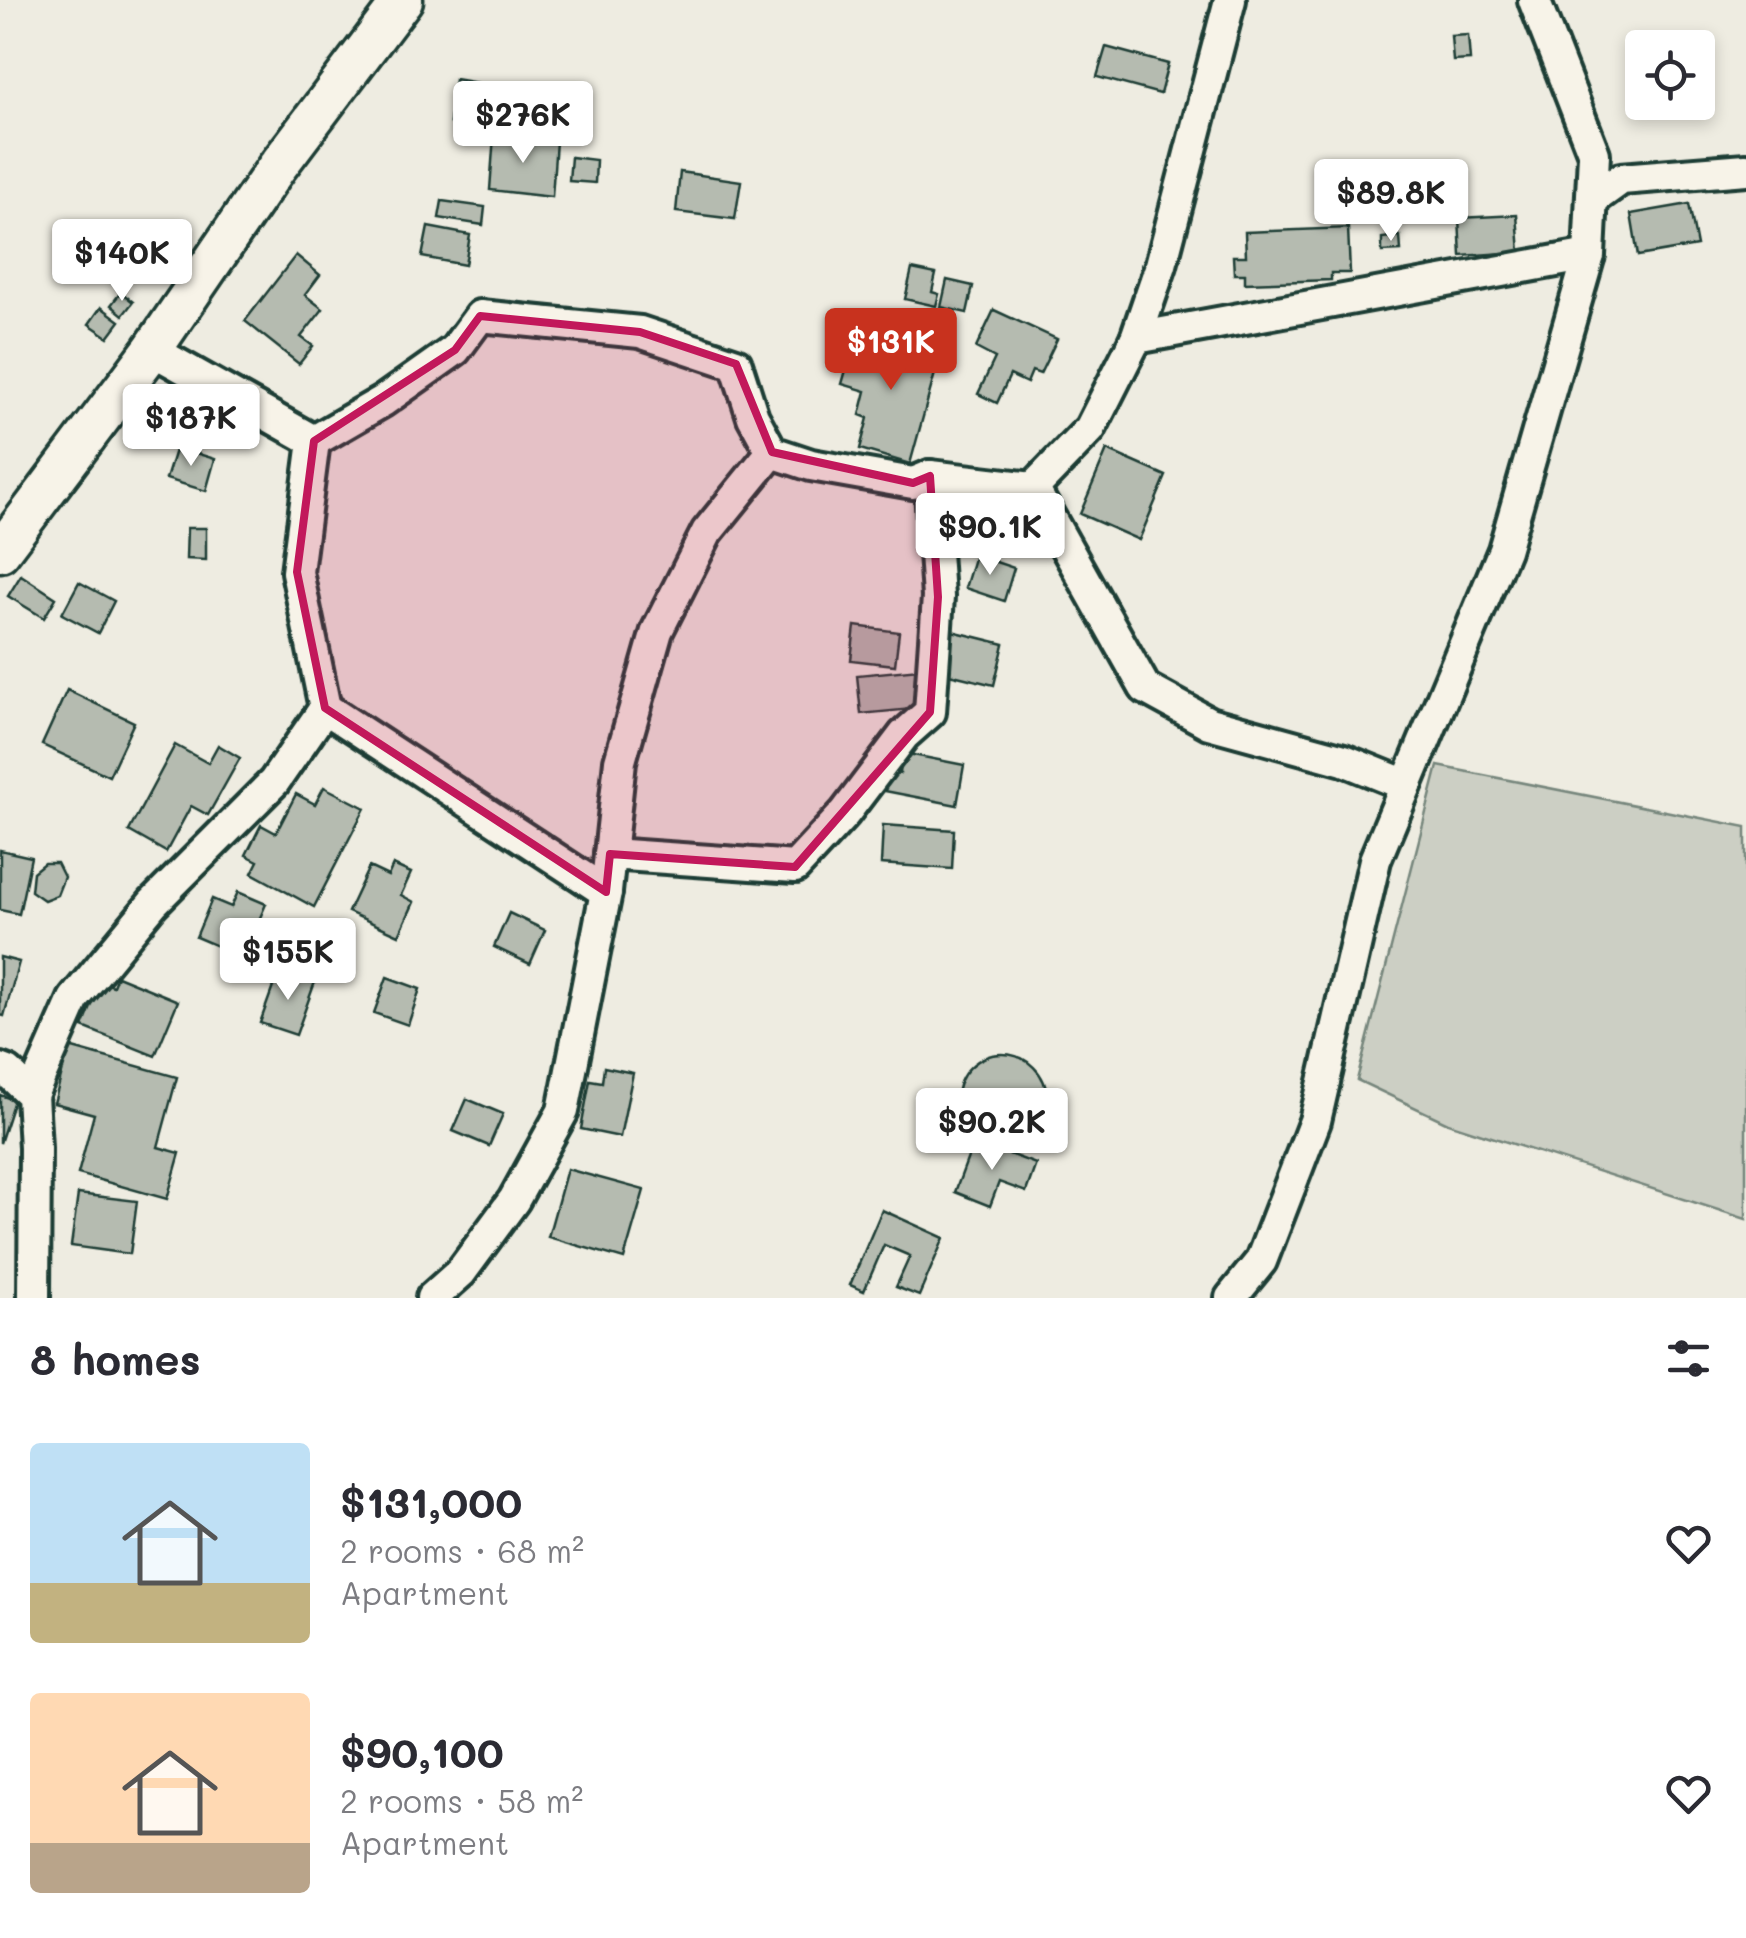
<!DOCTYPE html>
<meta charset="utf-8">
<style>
:root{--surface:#fff;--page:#f7f7f7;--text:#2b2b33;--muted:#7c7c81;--accent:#c8321e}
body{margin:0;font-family:Mali,sans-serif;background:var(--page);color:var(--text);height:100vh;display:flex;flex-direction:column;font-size:38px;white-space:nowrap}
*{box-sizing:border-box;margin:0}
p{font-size:32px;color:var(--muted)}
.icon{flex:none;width:55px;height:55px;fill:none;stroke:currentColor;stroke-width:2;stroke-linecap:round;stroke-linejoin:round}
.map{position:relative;height:1298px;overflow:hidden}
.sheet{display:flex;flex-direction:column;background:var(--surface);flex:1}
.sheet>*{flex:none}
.fabs{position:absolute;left:1625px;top:30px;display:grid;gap:20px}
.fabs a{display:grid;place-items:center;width:90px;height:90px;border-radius:10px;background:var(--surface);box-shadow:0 5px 15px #0003;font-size:50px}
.price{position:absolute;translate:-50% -85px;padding:0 22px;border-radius:10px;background:#fff;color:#222;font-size:32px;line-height:65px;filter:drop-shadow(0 2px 5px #0008)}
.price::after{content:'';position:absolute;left:50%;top:60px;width:30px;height:22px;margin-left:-15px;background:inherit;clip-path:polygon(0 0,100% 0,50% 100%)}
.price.on{background:var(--accent);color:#fff}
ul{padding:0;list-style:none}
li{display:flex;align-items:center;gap:30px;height:250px;padding:0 30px}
li span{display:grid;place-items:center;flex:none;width:280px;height:200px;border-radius:10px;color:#555}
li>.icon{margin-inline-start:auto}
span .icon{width:120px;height:120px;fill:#fffc;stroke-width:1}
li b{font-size:42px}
h2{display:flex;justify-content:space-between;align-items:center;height:120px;padding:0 30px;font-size:42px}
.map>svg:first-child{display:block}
.green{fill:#cccfc4;stroke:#76867c;stroke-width:2.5}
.building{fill:#b5bbb0;stroke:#1f3d34;stroke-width:2.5}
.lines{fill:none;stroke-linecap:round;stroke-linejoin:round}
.minor-casing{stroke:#1f3d34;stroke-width:38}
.major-casing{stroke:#1f3d34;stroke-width:45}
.minor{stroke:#f7f3e8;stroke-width:30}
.major{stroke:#f7f3e8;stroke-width:38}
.marked{fill:#c2185b;fill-opacity:0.2;stroke:#c2185b;stroke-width:8;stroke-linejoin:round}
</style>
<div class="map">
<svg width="1746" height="1298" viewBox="0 0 1746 1298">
<rect width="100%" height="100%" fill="#eeece1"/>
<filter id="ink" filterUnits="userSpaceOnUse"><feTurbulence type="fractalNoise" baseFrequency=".01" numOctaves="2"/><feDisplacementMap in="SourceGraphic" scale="20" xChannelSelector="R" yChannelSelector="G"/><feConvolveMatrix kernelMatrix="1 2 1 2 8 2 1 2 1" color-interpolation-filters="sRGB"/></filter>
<g filter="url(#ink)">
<!-- green -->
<polygon class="green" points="1438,766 1746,827 1746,1219 1448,1123 1357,1080"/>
<!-- building -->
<g class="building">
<polygon points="1468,35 1470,60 1453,61 1451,36"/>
<polygon points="1106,47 1168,64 1160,94 1097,77"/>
<polygon points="455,79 478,83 473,126 450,123"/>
<polygon points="494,135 556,141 552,197 490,190"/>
<polygon points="571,157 596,160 595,183 569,181"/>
<polygon points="680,172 741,181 735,219 676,212"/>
<polygon points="442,201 485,207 483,225 439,218"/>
<polygon points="1689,204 1697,246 1638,256 1631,214"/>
<polygon points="1517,215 1520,252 1461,256 1459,218"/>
<polygon points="428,227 470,235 465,265 422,257"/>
<polygon points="1348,228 1350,273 1331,273 1331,280 1245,283 1245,274 1234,274 1233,256 1246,256 1245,232"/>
<polygon points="1400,236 1401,251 1382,252 1382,238"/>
<polygon points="296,255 320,275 305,295 323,309 301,337 313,346 299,364 245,321"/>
<polygon points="912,269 936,274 932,292 939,294 936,306 905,299"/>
<polygon points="947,280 973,286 967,313 941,307"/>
<polygon points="121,292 133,302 123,315 111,305"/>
<polygon points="101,307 120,321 108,337 89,324"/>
<polygon points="994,310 1057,339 1040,374 1032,371 1027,383 1010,375 997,403 978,394 995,358 976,348"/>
<polygon points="857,332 940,355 910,464 860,449 868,418 860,415 866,391 842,384"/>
<polygon points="176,447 215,459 206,491 166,479"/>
<polygon points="1107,450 1166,476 1139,540 1080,514"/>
<polygon points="187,528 206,528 206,560 186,559"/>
<polygon points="975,555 1014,568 1004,601 965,588"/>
<polygon points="21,575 56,598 44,618 8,596"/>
<polygon points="79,582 114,601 98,633 62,614"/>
<polygon points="855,626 899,632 895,665 851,660"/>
<polygon points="952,631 1004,644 994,685 941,672"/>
<polygon points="919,669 923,708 861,714 857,675"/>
<polygon points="67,690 134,722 109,776 42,745"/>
<polygon points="175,745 208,763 218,745 240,758 208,815 191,806 166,852 129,831"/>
<polygon points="903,753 964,765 957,805 885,791 889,770 900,773"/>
<polygon points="324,787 365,808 314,907 252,873 258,861 246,855 261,825 276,833 296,794 315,804"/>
<polygon points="883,825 954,830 952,869 881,864"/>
<polygon points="0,850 31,857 19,914 0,910"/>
<polygon points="44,863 57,863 64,877 57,895 44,900 31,891 33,872"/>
<polygon points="393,865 411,873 401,895 414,902 399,935 348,912 369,867 388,876"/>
<polygon points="238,892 266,904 243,957 196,937 212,899 231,907"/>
<polygon points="509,913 545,930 530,964 494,947"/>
<polygon points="0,957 19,962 4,1016 0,1015"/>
<polygon points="279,970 315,982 296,1035 260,1023"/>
<polygon points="117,976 178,1001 155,1056 83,1027 101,982 113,986"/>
<polygon points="387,977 420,989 408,1025 374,1013"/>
<polygon points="69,1047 177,1077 158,1147 180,1153 167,1199 78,1174 94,1114 54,1103"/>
<circle cx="1002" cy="1099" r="45"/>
<polygon points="604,1067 633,1073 620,1137 581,1129 590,1080 602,1082"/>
<polygon points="0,1095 14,1100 0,1143"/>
<polygon points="467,1099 503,1114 489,1146 453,1131"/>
<polygon points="974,1141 1036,1164 1026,1192 999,1182 990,1206 955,1192"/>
<polygon points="567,1169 644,1190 624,1259 548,1237"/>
<polygon points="78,1194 137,1201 130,1254 71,1246"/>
<polygon points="882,1210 944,1238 919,1296 896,1287 910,1256 884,1245 864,1291 850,1285"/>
</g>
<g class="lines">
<defs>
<g id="minor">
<polyline points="1592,200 1621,179 1746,169"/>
<polyline points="1136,338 1589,255"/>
<polyline points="152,350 314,441 383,401 455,350 480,316 640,332 736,364 753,417 772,452 811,465 913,483 930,476 1033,488 1090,429 1136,338 1161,265 1230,0"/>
<polyline points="1033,488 1145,688 1209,723 1344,760 1406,785"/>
<polyline points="325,708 606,892"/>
<polyline points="610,854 795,867 845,813 904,735 930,712 938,597 930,476"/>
<polyline points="0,1069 8,1072 32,1095 35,1148 34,1298"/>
<polyline points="32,1095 74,999 153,903 274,782 325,708 297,572 314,441"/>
<polyline points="432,1298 461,1272 514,1200 563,1111 606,892 620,761 657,631 707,532 772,452"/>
<polyline points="1231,1298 1261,1261 1315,1121 1375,860 1504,550 1589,255 1594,154 1534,0"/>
</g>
<polyline id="major" points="0,552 152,350 277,167 403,0"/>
</defs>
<!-- minor casing -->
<use href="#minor" class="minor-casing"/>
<!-- major casing -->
<use href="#major" class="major-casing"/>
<!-- minor -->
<use href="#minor" class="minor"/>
<!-- major -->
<use href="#major" class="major"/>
</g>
</g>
<!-- marked area -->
<path class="marked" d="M480,316L640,332L736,364L772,452L913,483L930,476L938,597L930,712L795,867L610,854L606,892L325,708L297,572L314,441L455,350Z"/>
</svg>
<div class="fabs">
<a><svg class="icon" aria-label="locate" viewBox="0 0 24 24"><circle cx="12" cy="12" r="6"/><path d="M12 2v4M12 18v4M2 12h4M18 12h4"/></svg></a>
</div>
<b class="price" style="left:523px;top:166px">$276K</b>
<b class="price" style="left:1391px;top:244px">$89.8K</b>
<b class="price" style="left:122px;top:304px">$140K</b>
<b class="price on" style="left:891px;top:393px">$131K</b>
<b class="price" style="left:191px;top:469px">$187K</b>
<b class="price" style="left:990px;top:578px">$90.1K</b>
<b class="price" style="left:288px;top:1003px">$155K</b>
<b class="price" style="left:992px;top:1173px">$90.2K</b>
</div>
<section class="sheet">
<h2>8 homes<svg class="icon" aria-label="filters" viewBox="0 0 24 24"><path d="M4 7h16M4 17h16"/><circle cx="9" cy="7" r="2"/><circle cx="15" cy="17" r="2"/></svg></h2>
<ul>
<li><span style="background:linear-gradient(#bfe0f5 70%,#c2b280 0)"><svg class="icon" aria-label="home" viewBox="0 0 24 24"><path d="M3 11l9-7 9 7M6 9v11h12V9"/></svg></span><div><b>$131,000</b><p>2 rooms · 68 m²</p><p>Apartment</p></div><svg class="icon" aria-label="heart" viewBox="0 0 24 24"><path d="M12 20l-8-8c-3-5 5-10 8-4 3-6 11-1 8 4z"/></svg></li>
<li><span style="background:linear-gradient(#ffd9b3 75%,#b9a48a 0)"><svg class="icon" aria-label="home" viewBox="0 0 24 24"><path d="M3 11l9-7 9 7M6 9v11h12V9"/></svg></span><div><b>$90,100</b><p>2 rooms · 58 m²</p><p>Apartment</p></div><svg class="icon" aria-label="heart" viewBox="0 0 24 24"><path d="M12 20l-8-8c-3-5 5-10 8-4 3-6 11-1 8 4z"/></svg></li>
</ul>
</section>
